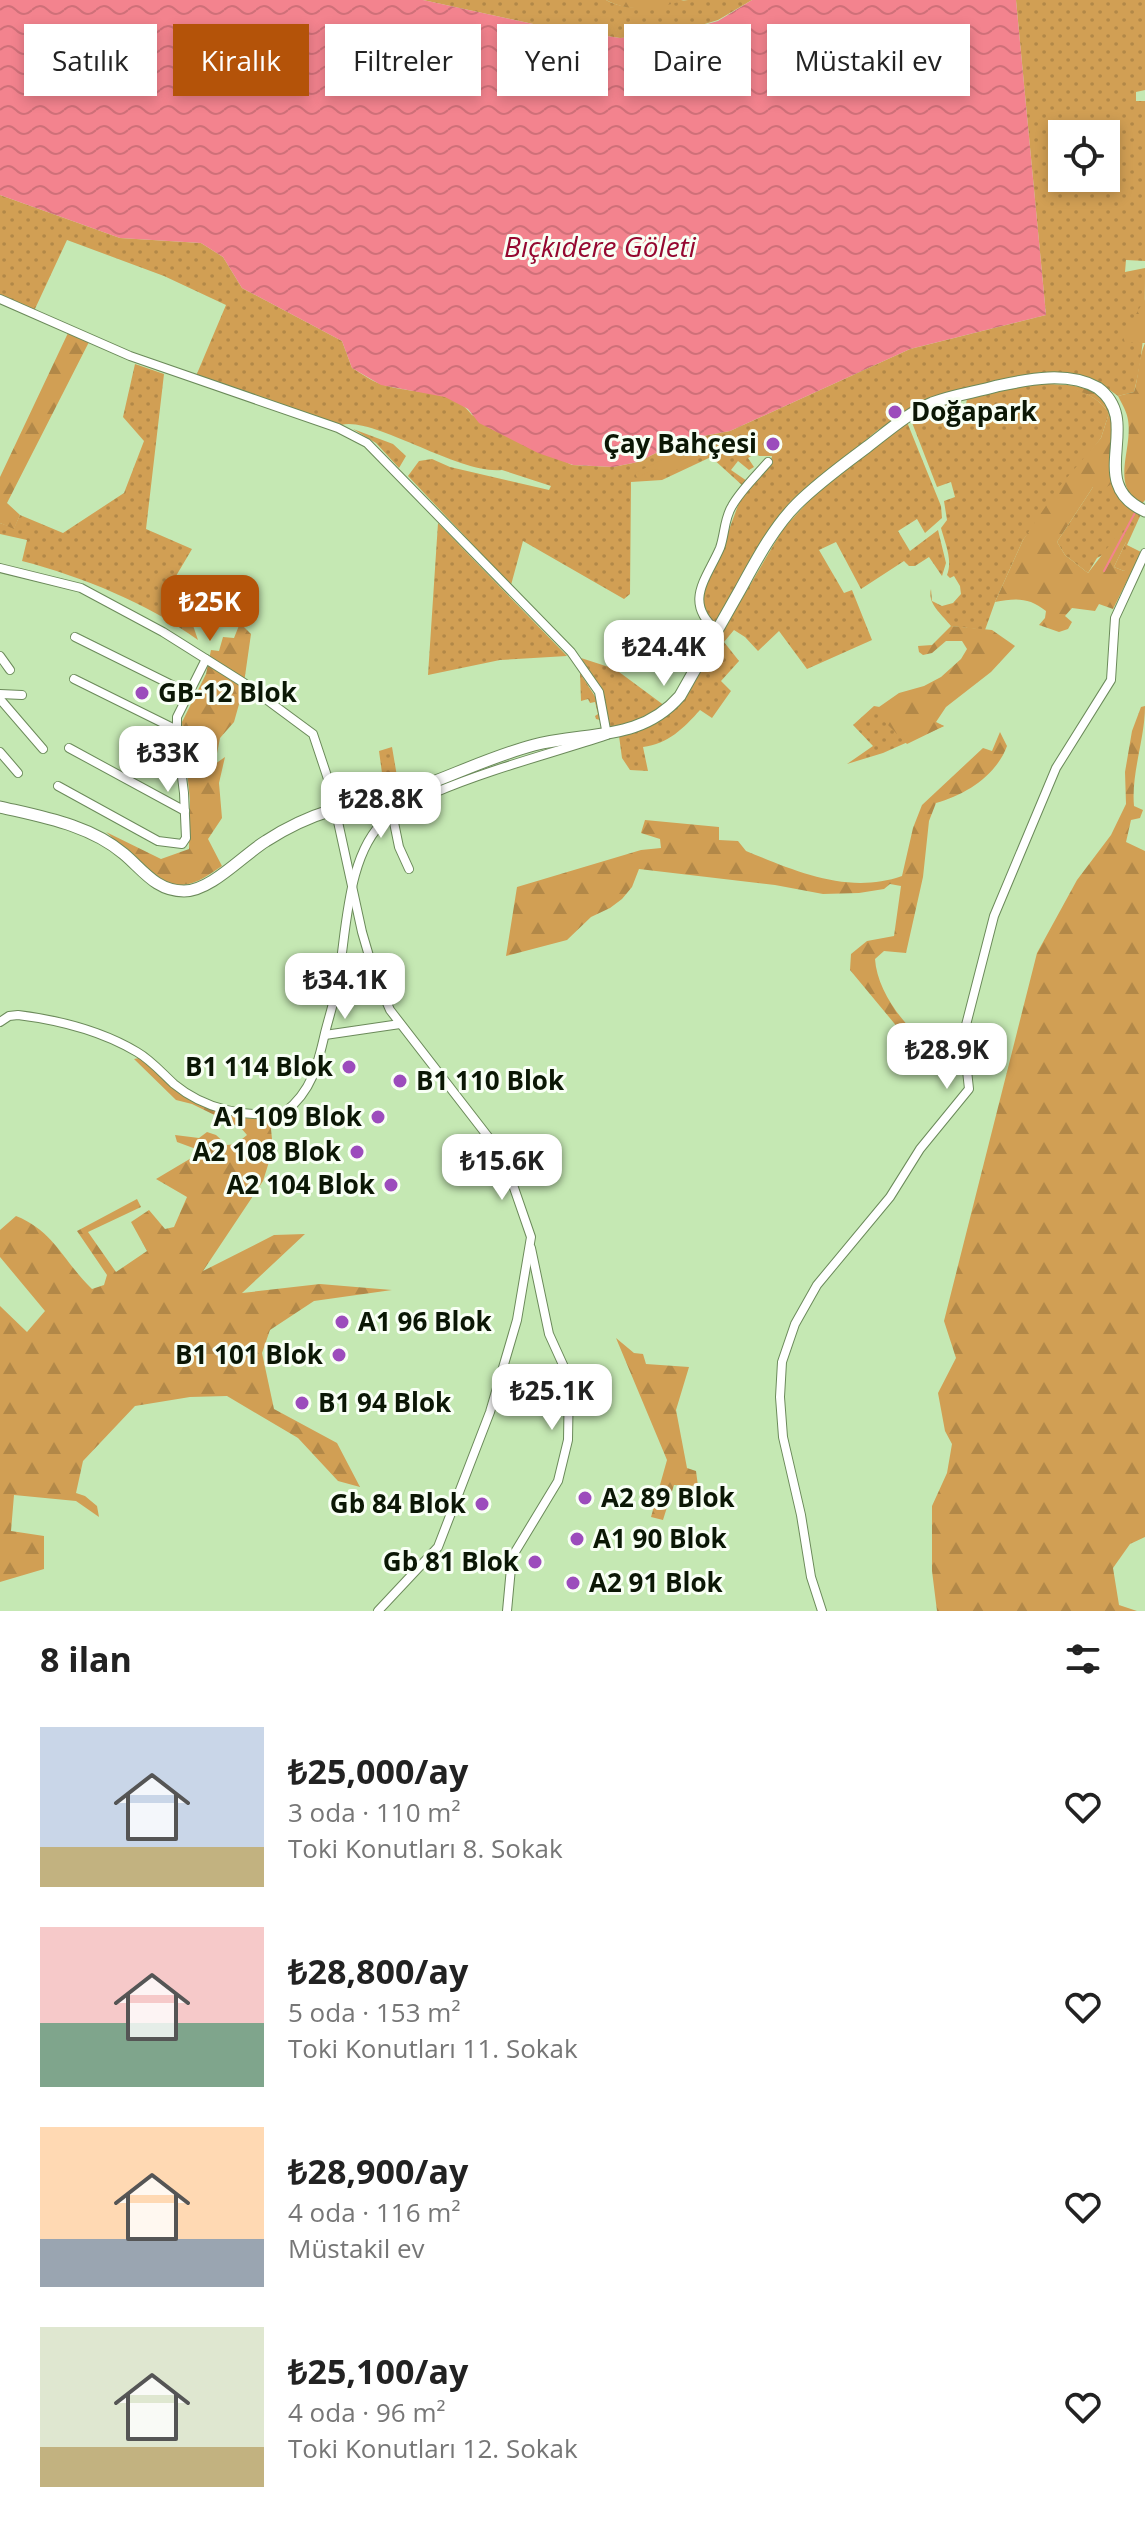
<!DOCTYPE html>
<html lang="tr">
<meta charset="utf-8">
<style>
:root{--surface:#fff;--page:#f2f2f2;--text:#222;--muted:#767676;--accent:#b45309}
body{margin:0;font-family:"Open Sans",sans-serif;background:var(--page);color:var(--text);height:100vh;display:flex;flex-direction:column;font-size:30px;white-space:nowrap}
*{box-sizing:border-box;margin:0}
p{font-size:26px;color:var(--muted)}
.icon{flex:none;width:44px;height:44px;fill:none;stroke:currentColor;stroke-width:2;stroke-linecap:round;stroke-linejoin:round}
.map{position:relative;height:1611px;overflow:hidden}
.panel{display:flex;flex-direction:column;background:var(--surface);flex:1}
.panel>*{flex:none}
.hud{position:absolute;left:24px;top:24px;width:1098px;height:72px;display:flex;gap:16px}
.tools{position:absolute;left:1048px;top:120px;display:grid;gap:16px}
.tools a{display:grid;place-items:center;width:72px;height:72px;border-radius:0px;background:var(--surface);box-shadow:0 4px 12px #0003;font-size:40px}
.price{position:absolute;translate:-50% -68px;padding:0 18px;border-radius:16px;background:#fff;color:#222;font-size:26px;line-height:52px;filter:drop-shadow(0 2px 4px #0008)}
.price::after{content:'';position:absolute;left:50%;top:48px;width:24px;height:18px;margin-left:-12px;background:inherit;clip-path:polygon(0 0,100% 0,50% 100%)}
.price.on{background:var(--accent);color:#fff}
ul{padding:0;list-style:none}
li{display:flex;align-items:center;gap:24px;height:200px;padding:0 40px}
li span{display:grid;place-items:center;flex:none;width:224px;height:160px;border-radius:0px;color:#555}
li>.icon{margin-inline-start:auto}
span .icon{width:96px;height:96px;fill:#fffc;stroke-width:1}
li b{font-size:34px}
h2{display:flex;justify-content:space-between;align-items:center;height:96px;padding:0 40px;font-size:34px}
.chip{padding:0 28px;border-radius:0px;background:var(--surface);box-shadow:0 4px 12px #0003;font-size:28px;line-height:72px}
.chip.on{background:var(--accent);color:#fff}
.map>svg:first-child{display:block}
.grass{fill:url(#grass-dots);fill-rule:evenodd}
.forest{fill:url(#forest-firs)}
.park{fill:#d19f54}
.water{fill:url(#water-waves)}
.lines{fill:none;stroke-linecap:round;stroke-linejoin:round}
.stream{stroke:#f3838e;stroke-width:2}
.street-casing{stroke:#6b8a5a;stroke-width:10}
.secondary-casing{stroke:#6b8a5a;stroke-width:13}
.street{stroke:#fff;stroke-width:8}
.secondary{stroke:#fff;stroke-width:11}
.poi-dot{fill:#9c4cbc;stroke:#f8fff4;stroke-width:3}
.labels{text-anchor:middle;stroke-width:6;stroke-linejoin:round;paint-order:stroke}
.poi-label{font-size:26px;font-weight:bold;fill:#0b1705;stroke:#f8fff4;text-anchor:start}
.water-label{font-size:28px;font-style:italic;fill:#950830;stroke:#f8fff4}
</style>
<div class="map">
<svg width="1145" height="1611" viewBox="0 0 1145 1611">
<defs>
<pattern id="grass-dots" width="8" height="8" patternUnits="userSpaceOnUse" patternTransform="scale(2)"><rect width="8" height="8" fill="#d19f54"/><path d="M2 2h.1M6 6h.1" fill="none" stroke="#b28848" stroke-width="1.8" stroke-linecap="round"/></pattern>
<pattern id="forest-firs" width="22" height="20" patternUnits="userSpaceOnUse" patternTransform="scale(2)"><rect width="22" height="20" fill="#d19f54"/><path d="M5 1l3.5 6h-7zM16 11l3.5 6h-7z" fill="#b28848"/></pattern>
<pattern id="water-waves" width="16" height="10" patternUnits="userSpaceOnUse" patternTransform="scale(2)"><rect width="16" height="10" fill="#f3838e"/><path d="M0 5q4-4 8 0t8 0" fill="none" stroke="#cf7079"/></pattern>
</defs>
<rect width="100%" height="100%" fill="#c5e8b3"/>
<!-- grass -->
<g class="grass">
<path d="M423,0H606C634,15 659,3 688,0C709,0 731,0 752,0L718,20L668,35L620,38L547,27Z"/>
<path d="M1016,0H1145V90L1136,92V101H1145V261L1126,260L1125,272L1145,268C1145,309 1145,351 1134,392L1118,396L1096,380L1041,372L923,401L878,430L797,497L715,624L704,613L701,595L726,538L740,500L770,464L772,456H759L756,453L748,458L754,467L749,470L738,461L731,470L747,481L743,486L711,457L662,480L631,482L630,594L624,599L523,541L511,585L408,476L419,461L432,459L450,467L549,490L551,486L502,470C459,475 374,416 341,425L196,376L226,305L164,276L67,240L34,311L0,296V195L120,238L201,243L223,257L242,288L342,341L352,368C361,373 371,381 381,384C409,395 452,387 472,415L572,465L613,467L638,462L682,440L730,431L910,349L1046,315ZM1062,134H1106V178H1062Z"/>
<path d="M135,364L164,374L146,529L192,549L176,576L198,640C147,603 83,577 22,561L27,540L0,534V523L14,528L20,515L63,533L124,493L144,441L123,417Z"/>
<path d="M1036,383C1062,384 1094,390 1109,413L1101,438L1023,540L995,602L985,630L951,626C942,614 927,604 931,589L932,601L942,606L953,603L961,594L960,586L954,576L950,578L947,575C953,560 945,543 941,528L947,520L944,501L955,497L951,482L937,487L911,420L943,404H966L967,399Z"/>
<path d="M907,422L941,506L942,518L925,533L917,519L898,531L910,551L938,530L946,563L942,576L929,557L915,566H909L904,561L861,589L836,542L819,550L844,593L852,590L872,640L807,669L779,631L758,651L745,637L734,630L724,642L739,661L721,681L731,691L712,718L700,710C684,728 668,744 643,747L648,771L630,770L622,758L619,736L658,721L681,702L783,529L815,494Z"/>
<polygon points="353,429 393,444 406,456 399,468 376,443"/>
<path d="M1114,482C1116,499 1127,506 1141,514L1127,545L1141,552L1136,563L1124,571L1114,567L1126,542L1097,558L1088,573L1065,555L1057,542L1093,487Z"/>
<polygon points="438,523 567,656 500,660 428,675"/>
<path d="M581,658L615,669L665,706L634,721L610,728C606,700 597,682 581,658Z"/>
<polygon points="580,673 598,701 600,720 596,719 595,716 598,714 595,702 590,703 588,699 581,701"/>
<polygon points="874,706 908,712 944,726 883,753 847,764 873,746 853,725"/>
<polygon points="392,747 399,788 326,804 332,784 382,773 379,751"/>
</g>
<!-- forest -->
<g class="forest">
<path d="M606,0H684C660,9 629,13 606,0Z"/>
<path d="M1145,299V500L1141,505C1110,484 1133,450 1128,420C1127,412 1122,404 1118,396L1134,392C1139,376 1138,359 1145,343H1125L1123,336Z"/>
<polygon points="68,333 89,342 7,503 20,515 14,529 0,523 0,477"/>
<path d="M1047,384C1078,385 1091,386 1113,408L1114,482L1101,491L1093,487L1057,542L1065,555L1088,573L1118,534L1126,542L1114,567L1124,571L1131,561L1136,563L1113,609L1099,604L1095,611L1072,608L1065,616L1072,622L1068,629L1059,632L1039,625L1045,618L1046,611C1029,597 1015,598 995,602L1023,540L1058,488L1101,438L1109,413C1095,392 1071,388 1047,384Z"/>
<path d="M240,623L251,634L243,690L234,722L220,738L215,764L225,757L219,783L222,818L208,839L222,866C210,874 197,884 182,885C159,887 123,847 106,832L161,859L189,849L190,800L182,722L206,674L211,650L219,651L223,637L234,638Z"/>
<polygon points="951,626 992,630 1015,646 991,672 946,707 936,722 944,726 907,744 879,716 879,707 899,693 924,686 941,677 961,659 967,649 962,641 946,641 932,653 923,655 919,652 918,646 932,645"/>
<path d="M1145,706C1145,739 1131,773 1134,806L1143,810L1140,818L1131,820L1126,842L1145,851V1537L1130,1544L1113,1568L1119,1605L1137,1611H937L932,1571V1506L947,1473L952,1444L945,1431L938,1393L956,1358L944,1321L1037,953L1077,880L1111,835L1126,804L1125,772L1132,731L1141,707Z"/>
<path d="M1000,732L1007,746C996,776 965,795 936,803L929,821L923,877L906,953L884,951L875,959C877,991 904,1027 930,1045C938,1050 952,1051 962,1053V1074L947,1071L923,1058L850,970L851,954L867,941L894,936L901,886L890,884L884,889L859,893L823,894L775,885L639,869L632,887L622,899L610,908L591,917L567,940L506,956L517,887L641,850L661,848L660,839L641,833L645,820L719,827V840L738,841L746,851C795,871 848,895 902,876L913,828L922,805L983,748L992,751Z"/>
<path d="M139,1058C181,1094 211,1120 270,1119L273,1149L263,1181L203,1271L274,1235L305,1234L242,1293L320,1284L392,1290L314,1301L270,1330L262,1353L274,1409L337,1443L360,1487L338,1481L298,1438L227,1396L190,1397L135,1406L83,1461L76,1493L85,1496L97,1506L99,1517L76,1501L14,1495L11,1531L44,1536V1569L0,1582V1306L27,1332L45,1311L0,1257V1230L16,1216C54,1231 63,1261 92,1289L104,1285L107,1275L77,1231L137,1199L141,1207L88,1232L116,1272L147,1251L131,1222L149,1210L165,1229L174,1227L187,1197L156,1179L193,1157L196,1149L177,1142L175,1135L199,1138L207,1132L216,1135L227,1145L236,1144L247,1135L241,1128L192,1104L176,1100L134,1059Z"/>
<polygon points="616,1338 634,1353 643,1354 646,1364 689,1367 676,1410 687,1468 696,1471 698,1486 674,1485 663,1520 651,1517 667,1460"/>
</g>
<!-- park -->
<polygon class="park" points="729,443 670,473 654,469 637,478 635,473 680,451"/>
<!-- water -->
<polygon class="water" points="0,0 423,0 547,27 620,38 668,35 718,21 752,0 1016,0 1046,315 910,349 730,431 682,440 638,462 613,467 573,465 538,453 479,423 468,409 445,397 381,385 352,368 342,341 242,288 223,257 201,243 120,238 0,195"/>
<g class="lines">
<!-- stream -->
<polyline class="stream" points="1104,571 1137,509"/>
<defs>
<g id="street">
<path d="M0,299L130,356L338,428L367,443L571,652L599,692L607,735C550,754 490,769 434,793C418,800 399,807 386,819C345,855 347,936 337,986C334,1002 329,1017 325,1033C318,1064 312,1091 285,1112C247,1119 204,1109 174,1084C162,1073 151,1060 137,1052C102,1031 58,1020 18,1015L9,1016L0,1022"/>
<polyline points="0,568 81,588 163,632 244,683 313,734 330,785 362,932 374,973 390,1010 503,1156 531,1237 517,1320 490,1412 438,1547 378,1611"/>
<path d="M717,631C683,602 706,580 720,548C725,534 724,519 732,506C741,490 756,476 768,462"/>
<polyline points="75,637 188,693"/>
<polyline points="0,656 10,670"/>
<polyline points="74,679 177,730"/>
<polyline points="0,694 22,695"/>
<polyline points="0,699 43,749"/>
<polyline points="69,748 185,811"/>
<polyline points="0,752 18,773"/>
<polyline points="58,786 158,841 182,844 186,838 184,793 177,737 177,717 206,659"/>
<polyline points="389,798 399,847 409,869"/>
<polyline points="325,1035 400,1024"/>
<polyline points="507,1611 512,1557 558,1481 568,1440 569,1378 549,1334 531,1248"/>
<polyline points="822,1611 811,1577 801,1515 783,1437 780,1397 782,1362 795,1324 817,1285 890,1197 920,1149 969,1089 965,1052 966,1025 994,916 1056,768 1111,680 1115,618 1145,553"/>
</g>
<path id="secondary" d="M0,807C43,817 90,825 124,854C143,870 156,891 184,891C211,891 243,855 266,841C286,828 309,817 332,810C351,804 372,803 391,797C440,782 485,758 534,745C587,731 640,742 680,696C700,661 720,625 740,590C756,561 773,528 797,504C818,483 843,465 867,447C888,431 908,413 932,403C953,395 976,392 997,386C1029,379 1068,371 1098,388C1145,423 1083,483 1145,511"/>
</defs>
<!-- street casing -->
<use href="#street" class="street-casing"/>
<!-- secondary casing -->
<use href="#secondary" class="secondary-casing"/>
<!-- street -->
<use href="#street" class="street"/>
<!-- secondary -->
<use href="#secondary" class="secondary"/>
</g>
<!-- markers -->
<g class="poi-dot">
<circle cx="895" cy="412" r="8"/>
<circle cx="773" cy="444" r="8"/>
<circle cx="142" cy="693" r="8"/>
<circle cx="349" cy="1067" r="8"/>
<circle cx="400" cy="1081" r="8"/>
<circle cx="378" cy="1117" r="8"/>
<circle cx="357" cy="1152" r="8"/>
<circle cx="391" cy="1185" r="8"/>
<circle cx="342" cy="1322" r="8"/>
<circle cx="339" cy="1355" r="8"/>
<circle cx="302" cy="1403" r="8"/>
<circle cx="585" cy="1498" r="8"/>
<circle cx="482" cy="1504" r="8"/>
<circle cx="577" cy="1539" r="8"/>
<circle cx="535" cy="1562" r="8"/>
<circle cx="573" cy="1583" r="8"/>
</g>
<g class="labels">
<!-- poi labels -->
<g class="poi-label">
<text x="911" y="421">Doğapark</text>
<text x="757" y="453" text-anchor="end">Çay Bahçesi</text>
<text x="158" y="702">GB-12 Blok</text>
<text x="333" y="1076" text-anchor="end">B1 114 Blok</text>
<text x="416" y="1090">B1 110 Blok</text>
<text x="362" y="1126" text-anchor="end">A1 109 Blok</text>
<text x="341" y="1161" text-anchor="end">A2 108 Blok</text>
<text x="375" y="1194" text-anchor="end">A2 104 Blok</text>
<text x="358" y="1331">A1 96 Blok</text>
<text x="323" y="1364" text-anchor="end">B1 101 Blok</text>
<text x="318" y="1412">B1 94 Blok</text>
<text x="601" y="1507">A2 89 Blok</text>
<text x="466" y="1513" text-anchor="end">Gb 84 Blok</text>
<text x="593" y="1548">A1 90 Blok</text>
<text x="519" y="1571" text-anchor="end">Gb 81 Blok</text>
<text x="589" y="1592">A2 91 Blok</text>
</g>
<!-- water labels -->
<g class="water-label">
<text x="600" y="257">Bıçkıdere Göleti</text>
</g>
</g>
</svg>
<div class="tools">
<a><svg class="icon" aria-label="locate" viewBox="0 0 24 24"><circle cx="12" cy="12" r="6"/><path d="M12 2v4M12 18v4M2 12h4M18 12h4"/></svg></a>
</div>
<b class="price on" style="left:210px;top:643px">₺25K</b>
<b class="price" style="left:664px;top:688px">₺24.4K</b>
<b class="price" style="left:168px;top:794px">₺33K</b>
<b class="price" style="left:381px;top:840px">₺28.8K</b>
<b class="price" style="left:345px;top:1021px">₺34.1K</b>
<b class="price" style="left:947px;top:1091px">₺28.9K</b>
<b class="price" style="left:502px;top:1202px">₺15.6K</b>
<b class="price" style="left:552px;top:1432px">₺25.1K</b>
<div class="hud">
<a class="chip">Satılık</a>
<a class="chip on">Kiralık</a>
<a class="chip">Filtreler</a>
<a class="chip">Yeni</a>
<a class="chip">Daire</a>
<a class="chip">Müstakil ev</a>
</div>
</div>
<section class="panel">
<h2>8 ilan<svg class="icon" aria-label="filters" viewBox="0 0 24 24"><path d="M4 7h16M4 17h16"/><circle cx="9" cy="7" r="2"/><circle cx="15" cy="17" r="2"/></svg></h2>
<ul>
<li><span style="background:linear-gradient(#c9d6e8 75%,#c2b280 0)"><svg class="icon" aria-label="home" viewBox="0 0 24 24"><path d="M3 11l9-7 9 7M6 9v11h12V9"/></svg></span><div><b>₺25,000/ay</b><p>3 oda · 110 m²</p><p>Toki Konutları 8. Sokak</p></div><svg class="icon" aria-label="heart" viewBox="0 0 24 24"><path d="M12 20l-8-8c-3-5 5-10 8-4 3-6 11-1 8 4z"/></svg></li>
<li><span style="background:linear-gradient(#f6c9c9 60%,#7fa58c 0)"><svg class="icon" aria-label="home" viewBox="0 0 24 24"><path d="M3 11l9-7 9 7M6 9v11h12V9"/></svg></span><div><b>₺28,800/ay</b><p>5 oda · 153 m²</p><p>Toki Konutları 11. Sokak</p></div><svg class="icon" aria-label="heart" viewBox="0 0 24 24"><path d="M12 20l-8-8c-3-5 5-10 8-4 3-6 11-1 8 4z"/></svg></li>
<li><span style="background:linear-gradient(#ffd9b3 70%,#9aa5b1 0)"><svg class="icon" aria-label="home" viewBox="0 0 24 24"><path d="M3 11l9-7 9 7M6 9v11h12V9"/></svg></span><div><b>₺28,900/ay</b><p>4 oda · 116 m²</p><p>Müstakil ev</p></div><svg class="icon" aria-label="heart" viewBox="0 0 24 24"><path d="M12 20l-8-8c-3-5 5-10 8-4 3-6 11-1 8 4z"/></svg></li>
<li><span style="background:linear-gradient(#dfe7d0 75%,#c2b280 0)"><svg class="icon" aria-label="home" viewBox="0 0 24 24"><path d="M3 11l9-7 9 7M6 9v11h12V9"/></svg></span><div><b>₺25,100/ay</b><p>4 oda · 96 m²</p><p>Toki Konutları 12. Sokak</p></div><svg class="icon" aria-label="heart" viewBox="0 0 24 24"><path d="M12 20l-8-8c-3-5 5-10 8-4 3-6 11-1 8 4z"/></svg></li>
</ul>
</section>
